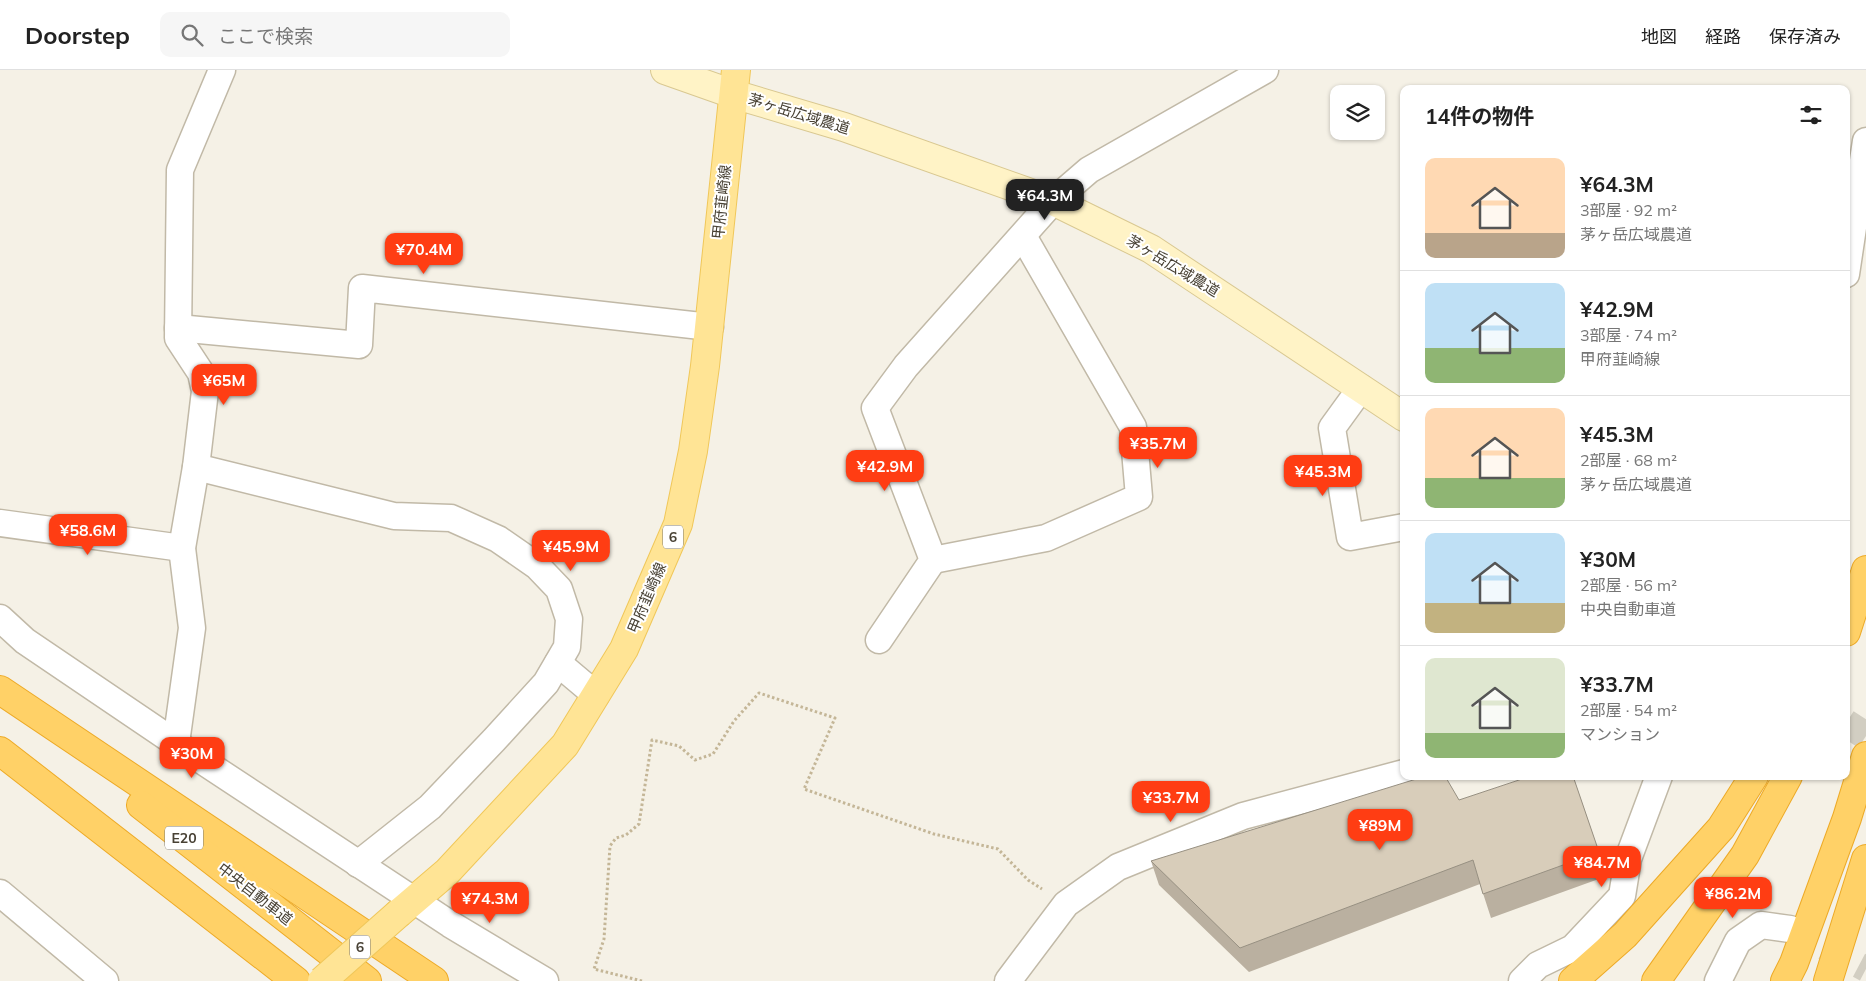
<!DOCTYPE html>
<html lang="ja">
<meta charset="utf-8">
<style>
:root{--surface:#fff;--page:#f6f6f6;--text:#222;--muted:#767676;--line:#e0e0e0;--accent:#ff3d13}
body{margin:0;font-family:Mulish,"Noto Sans JP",sans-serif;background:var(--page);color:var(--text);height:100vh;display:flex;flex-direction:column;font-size:19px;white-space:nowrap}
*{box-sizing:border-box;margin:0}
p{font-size:16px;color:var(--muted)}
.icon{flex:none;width:28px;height:28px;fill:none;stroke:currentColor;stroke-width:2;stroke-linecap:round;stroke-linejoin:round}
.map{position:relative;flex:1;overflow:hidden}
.side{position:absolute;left:1400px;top:15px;width:450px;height:695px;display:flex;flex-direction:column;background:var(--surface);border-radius:10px;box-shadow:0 1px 4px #0004}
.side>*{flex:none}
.buttons{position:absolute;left:1330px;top:15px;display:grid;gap:10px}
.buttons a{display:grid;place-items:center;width:55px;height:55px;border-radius:10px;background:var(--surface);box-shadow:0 1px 4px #0004;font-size:25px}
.price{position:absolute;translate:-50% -42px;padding:0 11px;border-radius:10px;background:var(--accent);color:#fff;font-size:16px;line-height:32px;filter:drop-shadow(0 1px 2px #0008)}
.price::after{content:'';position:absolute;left:50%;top:30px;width:15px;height:11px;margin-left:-8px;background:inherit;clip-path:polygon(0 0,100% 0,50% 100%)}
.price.selected{background:#222;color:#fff}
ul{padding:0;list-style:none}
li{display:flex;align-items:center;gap:15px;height:125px;padding:0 25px}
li+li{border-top:1px solid var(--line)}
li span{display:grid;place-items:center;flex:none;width:140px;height:100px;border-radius:10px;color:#555}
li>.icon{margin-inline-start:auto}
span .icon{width:60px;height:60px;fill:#fffc;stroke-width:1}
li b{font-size:21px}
h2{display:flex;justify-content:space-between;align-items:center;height:60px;padding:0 25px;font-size:21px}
header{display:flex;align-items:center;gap:30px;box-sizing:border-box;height:70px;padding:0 25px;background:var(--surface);border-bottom:1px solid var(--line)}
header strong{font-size:24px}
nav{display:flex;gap:28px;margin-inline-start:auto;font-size:18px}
.search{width:350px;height:45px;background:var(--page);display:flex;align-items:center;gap:12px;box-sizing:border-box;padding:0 18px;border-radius:10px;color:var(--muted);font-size:19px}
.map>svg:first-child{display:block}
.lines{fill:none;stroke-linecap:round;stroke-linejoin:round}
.street-tunnel{stroke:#d2cec2;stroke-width:26;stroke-dasharray:26 13;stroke-linecap:butt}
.secondary-tunnel{stroke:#d2cec2;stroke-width:28;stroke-dasharray:28 14;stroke-linecap:butt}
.street-casing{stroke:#c1b9a7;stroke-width:29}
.secondary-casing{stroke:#d9c891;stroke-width:30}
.primary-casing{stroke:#f0c759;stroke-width:30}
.highway-casing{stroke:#edaa27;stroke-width:30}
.path{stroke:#c4b697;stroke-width:3;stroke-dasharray:2.5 2.5;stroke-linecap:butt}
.street{stroke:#fff;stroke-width:26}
.secondary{stroke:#fff3c6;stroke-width:28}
.primary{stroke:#ffe495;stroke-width:28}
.highway{stroke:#ffd167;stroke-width:28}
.primary-bridge-casing{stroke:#f0c759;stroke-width:30;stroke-linecap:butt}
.primary-bridge{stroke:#ffe495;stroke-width:28}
.wall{fill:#bab0a0}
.building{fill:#d8cdba;stroke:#979082}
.labels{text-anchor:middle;stroke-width:4;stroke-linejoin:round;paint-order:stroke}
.shield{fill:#fff;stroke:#7f7a71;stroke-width:1}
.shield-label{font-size:14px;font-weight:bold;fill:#484134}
.street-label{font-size:15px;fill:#484134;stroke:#fff}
</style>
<header>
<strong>Doorstep</strong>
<div class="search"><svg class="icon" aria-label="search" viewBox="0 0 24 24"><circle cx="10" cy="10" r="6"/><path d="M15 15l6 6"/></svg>ここで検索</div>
<nav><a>地図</a><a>経路</a><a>保存済み</a></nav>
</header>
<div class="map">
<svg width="1866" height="911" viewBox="0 0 1866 911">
<rect width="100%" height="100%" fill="#f5f1e6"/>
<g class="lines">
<!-- street-tunnel -->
<polyline class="street-tunnel" points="1790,859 1866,899"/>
<!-- secondary-tunnel -->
<polyline class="secondary-tunnel" points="1846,653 1866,666"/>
<defs>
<g id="street">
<polyline points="1846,204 1866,71"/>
<polyline points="178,258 359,275 362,218 710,257"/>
<polyline points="1361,318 1332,358 1350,467 1404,457"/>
<polyline points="196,397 394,446 451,448 498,469 537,496 559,519 569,549 567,577 546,613 494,670 430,737 358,794"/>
<polyline points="0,453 182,478"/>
<polyline points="933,490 1046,468 1139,427 1133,357 1023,166"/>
<polyline points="0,548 25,571 186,680 450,854 545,911"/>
<polyline points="879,570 933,490 875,338 906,296 1053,131 1089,100 1265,0"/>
<polyline points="558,593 596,625"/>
<polyline points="176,673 192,558 182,478 196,397 205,321 201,303 178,268 180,100 222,0"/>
<polyline points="0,823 105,911"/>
<polyline points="1008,911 1066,834 1118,797 1243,746 1404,703"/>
<polyline points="1522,911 1538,895 1573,878 1622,826 1628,789 1659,706"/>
<polyline points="1718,911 1738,871 1761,855 1790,859"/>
</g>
<polyline id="secondary" points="665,0 733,24 844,57 1053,131 1151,179 1404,347"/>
<polyline id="primary" points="399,843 447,802 565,675 624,579 678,454 693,381 705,296 736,0"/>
<g id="highway">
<polyline points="1846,562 1866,500"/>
<polyline points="0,620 434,911"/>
<polyline points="0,681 296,911"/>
<polyline points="141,735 367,911"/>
<polyline points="1573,911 1625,865 1721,758 1754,706"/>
<polyline points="1656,911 1745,785 1788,706"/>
<polyline points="1785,911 1794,893 1847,748 1866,686"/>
<polyline points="1828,911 1866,789"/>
</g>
</defs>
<!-- street casing -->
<use href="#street" class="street-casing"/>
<!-- secondary casing -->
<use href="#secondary" class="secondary-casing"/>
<!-- primary casing -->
<use href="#primary" class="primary-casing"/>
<!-- highway casing -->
<use href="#highway" class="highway-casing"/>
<!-- path -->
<polyline class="path" points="642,911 594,899 604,869 610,776 616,768 626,765 639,754 652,670 679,676 695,690 713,684 734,651 759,623 835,648 804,719 934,764 998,779 1028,810 1042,819"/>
<!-- street -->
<use href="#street" class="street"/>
<!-- secondary -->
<use href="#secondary" class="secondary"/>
<!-- primary -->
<use href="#primary" class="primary"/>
<!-- highway -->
<use href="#highway" class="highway"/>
<defs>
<polyline id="primary-bridge" points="322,911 399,843"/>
</defs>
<!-- primary-bridge casing -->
<use href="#primary-bridge" class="primary-bridge-casing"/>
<!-- primary-bridge -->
<use href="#primary-bridge" class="primary-bridge"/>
</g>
<!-- wall -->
<polygon class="wall" points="1573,706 1607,806 1491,848 1480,814 1249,902 1159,815 1151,791 1459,730"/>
<!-- building -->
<polygon class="building" points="1426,706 1445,706 1459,730 1531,706 1573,706 1599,782 1483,824 1473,790 1240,878 1151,791"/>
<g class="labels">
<!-- shield labels -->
<g class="shield">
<rect x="663" y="455.5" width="20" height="23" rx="4"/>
<rect x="165" y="756.5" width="38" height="23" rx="4"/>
<rect x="350" y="865.5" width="20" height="23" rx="4"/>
</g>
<g class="shield-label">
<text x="673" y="472">6</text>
<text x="184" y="773">E20</text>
<text x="360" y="882">6</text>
</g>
<!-- street labels -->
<g class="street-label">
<text transform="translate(799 44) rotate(17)" y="5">茅ヶ岳広域農道</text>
<text transform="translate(722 132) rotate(-84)" y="5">甲府韮崎線</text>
<text transform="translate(1173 196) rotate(31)" y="5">茅ヶ岳広域農道</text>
<text transform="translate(647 528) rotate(-67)" y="5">甲府韮崎線</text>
<text transform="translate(255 824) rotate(38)" y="5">中央自動車道</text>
</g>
</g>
</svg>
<div class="buttons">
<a><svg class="icon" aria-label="layers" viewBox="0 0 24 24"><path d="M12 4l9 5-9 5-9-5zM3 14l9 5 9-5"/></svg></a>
</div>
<b class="price selected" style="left:1045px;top:151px">¥64.3M</b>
<b class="price" style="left:424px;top:205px">¥70.4M</b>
<b class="price" style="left:224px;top:336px">¥65M</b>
<b class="price" style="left:1158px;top:399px">¥35.7M</b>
<b class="price" style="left:885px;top:422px">¥42.9M</b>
<b class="price" style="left:1323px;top:427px">¥45.3M</b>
<b class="price" style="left:88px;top:486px">¥58.6M</b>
<b class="price" style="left:571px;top:502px">¥45.9M</b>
<b class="price" style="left:192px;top:709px">¥30M</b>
<b class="price" style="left:1171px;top:753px">¥33.7M</b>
<b class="price" style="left:1380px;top:781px">¥89M</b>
<b class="price" style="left:1602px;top:818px">¥84.7M</b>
<b class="price" style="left:1733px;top:849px">¥86.2M</b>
<b class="price" style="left:490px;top:854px">¥74.3M</b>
<section class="side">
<h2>14件の物件<svg class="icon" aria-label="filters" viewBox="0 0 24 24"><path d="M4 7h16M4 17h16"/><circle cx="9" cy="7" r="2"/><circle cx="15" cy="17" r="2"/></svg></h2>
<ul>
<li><span style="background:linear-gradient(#ffd9b3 75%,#b9a48a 0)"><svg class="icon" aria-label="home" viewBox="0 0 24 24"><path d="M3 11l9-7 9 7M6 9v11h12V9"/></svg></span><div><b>¥64.3M</b><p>3部屋 · 92 m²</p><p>茅ヶ岳広域農道</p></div></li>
<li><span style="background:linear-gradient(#bfe0f5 65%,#8fb573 0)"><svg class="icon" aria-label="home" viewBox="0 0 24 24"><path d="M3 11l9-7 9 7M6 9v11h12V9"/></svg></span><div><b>¥42.9M</b><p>3部屋 · 74 m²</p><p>甲府韮崎線</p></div></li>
<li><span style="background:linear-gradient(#ffd9b3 70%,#8fb573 0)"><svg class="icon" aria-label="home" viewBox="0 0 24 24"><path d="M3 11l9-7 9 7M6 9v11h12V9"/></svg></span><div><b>¥45.3M</b><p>2部屋 · 68 m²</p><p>茅ヶ岳広域農道</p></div></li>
<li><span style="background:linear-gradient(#bfe0f5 70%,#c2b280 0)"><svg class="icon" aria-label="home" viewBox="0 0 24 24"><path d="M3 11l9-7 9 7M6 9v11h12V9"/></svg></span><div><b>¥30M</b><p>2部屋 · 56 m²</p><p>中央自動車道</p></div></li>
<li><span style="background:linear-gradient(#dfe7d0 75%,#8fb573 0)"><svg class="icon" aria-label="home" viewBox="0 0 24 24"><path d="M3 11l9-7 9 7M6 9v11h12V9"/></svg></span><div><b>¥33.7M</b><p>2部屋 · 54 m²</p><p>マンション</p></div></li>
</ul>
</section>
</div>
